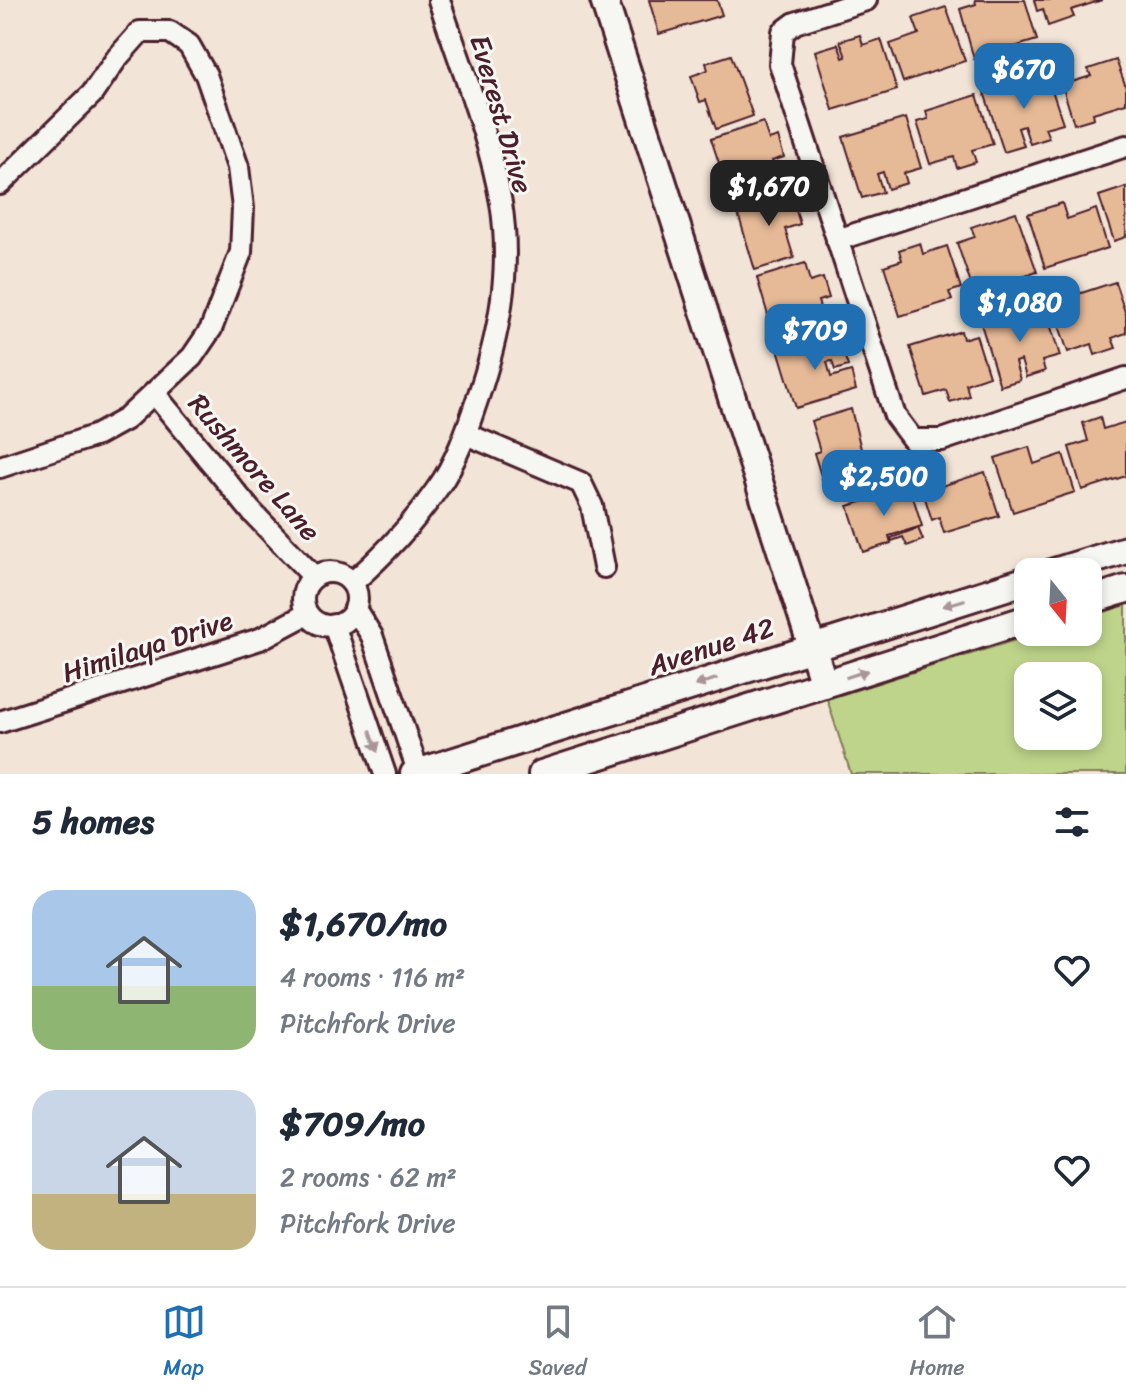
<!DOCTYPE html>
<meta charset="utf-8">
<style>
:root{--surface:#fff;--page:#f6f6f7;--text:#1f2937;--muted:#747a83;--line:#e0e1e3;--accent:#1f6fb2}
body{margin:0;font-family:Sriracha,sans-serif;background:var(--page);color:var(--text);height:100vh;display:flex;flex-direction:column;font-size:30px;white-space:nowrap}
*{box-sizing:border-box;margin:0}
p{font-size:26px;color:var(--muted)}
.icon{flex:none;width:44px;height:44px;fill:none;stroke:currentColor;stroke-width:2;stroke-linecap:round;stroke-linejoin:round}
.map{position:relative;height:774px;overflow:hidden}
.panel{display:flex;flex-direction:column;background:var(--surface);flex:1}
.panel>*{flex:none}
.needle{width:52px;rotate:162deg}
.tools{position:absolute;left:1014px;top:558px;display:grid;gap:16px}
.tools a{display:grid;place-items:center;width:88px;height:88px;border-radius:16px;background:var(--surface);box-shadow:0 4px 12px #0003;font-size:40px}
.price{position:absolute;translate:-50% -68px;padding:0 18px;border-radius:16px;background:var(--accent);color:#fff;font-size:26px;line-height:52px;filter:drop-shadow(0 2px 4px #0008)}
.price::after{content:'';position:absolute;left:50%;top:48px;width:24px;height:18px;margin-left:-12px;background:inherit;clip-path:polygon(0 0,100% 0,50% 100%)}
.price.selected{background:#222;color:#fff}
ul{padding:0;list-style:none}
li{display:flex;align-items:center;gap:24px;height:200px;padding:0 32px}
li span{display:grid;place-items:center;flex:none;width:224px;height:160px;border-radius:24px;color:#555}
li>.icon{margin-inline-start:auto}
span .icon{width:96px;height:96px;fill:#fffc;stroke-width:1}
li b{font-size:34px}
h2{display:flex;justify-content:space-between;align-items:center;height:96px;padding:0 32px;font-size:34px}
.menu{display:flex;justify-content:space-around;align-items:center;height:112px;border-top:2px solid var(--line);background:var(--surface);font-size:22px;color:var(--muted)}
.menu a{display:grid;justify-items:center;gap:4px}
.menu .selected{color:var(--accent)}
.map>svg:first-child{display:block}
.green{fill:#bed48a;stroke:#847a5a;stroke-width:2;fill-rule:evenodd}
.building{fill:#e7ba97;stroke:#4a1f2b;stroke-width:2}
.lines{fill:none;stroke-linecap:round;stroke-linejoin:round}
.minor-casing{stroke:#4a1f2b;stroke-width:26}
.tertiary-casing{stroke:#4a1f2b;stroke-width:32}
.minor{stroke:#f6f6f2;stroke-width:20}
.tertiary{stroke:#f6f6f2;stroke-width:26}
.oneway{fill:#a99598}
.labels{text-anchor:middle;stroke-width:6;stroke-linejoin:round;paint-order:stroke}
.street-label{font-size:28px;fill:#4a1f2b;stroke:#f6f6f2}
</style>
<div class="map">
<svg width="1126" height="774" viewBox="0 0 1126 774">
<rect width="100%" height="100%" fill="#f2e4d7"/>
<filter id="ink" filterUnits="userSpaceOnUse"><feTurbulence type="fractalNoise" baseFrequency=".0125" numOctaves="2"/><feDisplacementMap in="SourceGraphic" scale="16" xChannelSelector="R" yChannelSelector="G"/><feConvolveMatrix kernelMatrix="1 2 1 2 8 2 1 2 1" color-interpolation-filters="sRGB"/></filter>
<g filter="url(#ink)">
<!-- green -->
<path class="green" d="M1126,605V774H851L827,699L1041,632H1088V617ZM1028,676H1088V736H1028Z"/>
<!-- building -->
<g class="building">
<polygon points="649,0 717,0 722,15 659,34"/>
<polygon points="975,0 1025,0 1037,40 974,59 960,9 976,4"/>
<polygon points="1034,0 1102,0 1071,10 1074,17 1048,26 1043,9 1037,11"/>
<polygon points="946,7 965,61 903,82 890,44 919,34 913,18"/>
<polygon points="860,35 863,45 881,39 897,90 833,110 815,51 838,44 843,58 846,57 840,41"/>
<polygon points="731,55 753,116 716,129 706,100 700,102 691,76 708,70 706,63"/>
<polygon points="1116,60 1126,87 1126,103 1093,113 1094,118 1074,124 1062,85 1091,76 1088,69"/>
<polygon points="1046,72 1063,123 1045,128 1049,138 1030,144 1024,126 1018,128 1024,146 1004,152 984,92"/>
<polygon points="977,95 993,144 972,150 976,162 957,168 954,157 930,164 917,122 928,119 926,111"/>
<polygon points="906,118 921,168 904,173 907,183 888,189 883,172 877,174 883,192 862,198 843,137"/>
<polygon points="763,122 769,140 778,137 784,157 772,161 780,185 740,198 736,187 728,190 711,139"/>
<polygon points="1126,187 1126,237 1114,241 1099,196"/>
<polygon points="790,190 800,224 785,229 794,258 755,270 736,207"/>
<polygon points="1062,203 1067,219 1096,209 1108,248 1045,268 1028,214"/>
<polygon points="1016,212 1037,272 974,293 957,243 975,237 971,227"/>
<polygon points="920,243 923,254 947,246 961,288 949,292 952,300 900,316 884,266 902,260 899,250"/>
<polygon points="805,263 810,282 823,278 829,298 818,301 825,325 784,338 781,326 772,329 757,278"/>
<polygon points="1115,282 1126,315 1126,333 1112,338 1116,348 1095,355 1092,344 1068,352 1054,311 1066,308 1063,299"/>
<polygon points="1044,305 1060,356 1042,361 1045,371 1026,377 1021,360 1015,362 1020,380 1000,386 981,324"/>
<polygon points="961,331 963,339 976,335 989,376 966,384 969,396 950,402 946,390 926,396 910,347"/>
<polygon points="825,335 830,352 842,348 848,366 835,370 832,361 827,362 831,377 851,371 856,390 796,408 778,349"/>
<polygon points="851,409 867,473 840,481 838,474 822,479 814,453 820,451 811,421"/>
<polygon points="1100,417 1103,429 1126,422 1126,476 1082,490 1069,447 1088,441 1083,423"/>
<polygon points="1029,447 1034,464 1063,454 1075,492 1013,512 995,458"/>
<polygon points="985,472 999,516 944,533 939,517 932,520 923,492"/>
<polygon points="910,487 922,526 889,536 891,543 863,552 848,506"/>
<polygon points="918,528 923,540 907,546 903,537 892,541 891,538"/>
</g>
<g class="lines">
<defs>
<g id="minor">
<polyline points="866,0 795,23 783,32 780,64 895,416 913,440 942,440 1126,378"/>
<polyline points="0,184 92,94 117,58 140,32 170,32 189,45 206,75 238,167 243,208 241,252 211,329 192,357 126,419 97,435 0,467"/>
<polyline points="837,240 1126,146"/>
<polyline points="154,393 251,511 314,577"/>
<polyline points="466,434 581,483 592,506 604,567"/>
<circle cx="330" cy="599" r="27"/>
<path d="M352,583C384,555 413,524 437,489C456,463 467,430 477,400C499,336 512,271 501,203C489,134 461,67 439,0"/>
<polyline points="355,609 372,636 419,774"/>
<polyline points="334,625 385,774"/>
<polyline points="0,722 260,639 307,614"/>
</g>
<g id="tertiary">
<polyline points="604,0 824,684"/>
<polyline points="1054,572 1126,550"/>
<polyline points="1088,601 1126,589"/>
<polyline points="414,774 1028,580"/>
<polyline points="542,774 1028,619"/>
</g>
</defs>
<!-- minor casing -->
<use href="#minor" class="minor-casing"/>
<!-- tertiary casing -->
<use href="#tertiary" class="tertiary-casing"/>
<!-- minor -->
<use href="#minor" class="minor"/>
<!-- tertiary -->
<use href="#tertiary" class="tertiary"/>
</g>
<!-- one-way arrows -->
<defs><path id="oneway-solid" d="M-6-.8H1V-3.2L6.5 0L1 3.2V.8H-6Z" transform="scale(2)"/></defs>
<g class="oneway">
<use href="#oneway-solid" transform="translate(954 603) rotate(163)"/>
<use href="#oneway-solid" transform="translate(857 674) rotate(-18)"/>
<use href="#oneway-solid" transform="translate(706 682) rotate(162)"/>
<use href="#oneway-solid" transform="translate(374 741) rotate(72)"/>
</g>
</g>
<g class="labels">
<!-- street labels -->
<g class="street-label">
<text transform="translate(502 114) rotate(74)" y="10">Everest Drive</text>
<text transform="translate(255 467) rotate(49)" y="10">Rushmore Lane</text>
<text transform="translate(147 646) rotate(-18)" y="10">Himilaya Drive</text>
<text transform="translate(711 646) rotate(-18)" y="10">Avenue 42</text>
</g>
</g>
</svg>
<div class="tools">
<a><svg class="needle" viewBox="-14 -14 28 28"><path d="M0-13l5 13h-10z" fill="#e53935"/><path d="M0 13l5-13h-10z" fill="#747a83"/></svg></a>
<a><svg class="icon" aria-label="layers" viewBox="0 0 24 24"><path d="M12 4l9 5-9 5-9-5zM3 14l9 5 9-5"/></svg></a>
</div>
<b class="price" style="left:1024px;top:111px">$670</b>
<b class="price selected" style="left:769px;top:228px">$1,670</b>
<b class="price" style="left:1020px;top:344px">$1,080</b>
<b class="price" style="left:815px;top:372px">$709</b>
<b class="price" style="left:884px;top:518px">$2,500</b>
</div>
<section class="panel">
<h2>5 homes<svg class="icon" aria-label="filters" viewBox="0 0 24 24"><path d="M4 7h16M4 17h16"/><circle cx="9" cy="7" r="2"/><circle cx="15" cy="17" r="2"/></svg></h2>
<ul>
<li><span style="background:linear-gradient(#a9c7e8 60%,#8fb573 0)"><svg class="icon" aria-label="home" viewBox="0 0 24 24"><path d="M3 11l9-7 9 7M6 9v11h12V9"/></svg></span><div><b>$1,670/mo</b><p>4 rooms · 116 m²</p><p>Pitchfork Drive</p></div><svg class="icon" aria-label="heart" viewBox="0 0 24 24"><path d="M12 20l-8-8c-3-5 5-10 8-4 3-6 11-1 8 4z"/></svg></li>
<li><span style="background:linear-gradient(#c9d6e8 65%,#c2b280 0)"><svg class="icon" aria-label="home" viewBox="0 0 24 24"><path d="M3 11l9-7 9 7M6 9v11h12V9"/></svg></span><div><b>$709/mo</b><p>2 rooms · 62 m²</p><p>Pitchfork Drive</p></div><svg class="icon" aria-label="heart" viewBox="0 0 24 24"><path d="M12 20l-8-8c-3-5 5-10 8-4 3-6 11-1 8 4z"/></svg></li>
</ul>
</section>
<nav class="menu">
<a class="selected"><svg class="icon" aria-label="map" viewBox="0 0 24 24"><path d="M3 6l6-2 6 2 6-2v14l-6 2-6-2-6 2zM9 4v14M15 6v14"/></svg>Map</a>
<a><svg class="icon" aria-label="saved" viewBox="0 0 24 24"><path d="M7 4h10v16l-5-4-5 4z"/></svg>Saved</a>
<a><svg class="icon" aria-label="home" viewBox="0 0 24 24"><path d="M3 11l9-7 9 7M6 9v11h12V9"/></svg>Home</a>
</nav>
